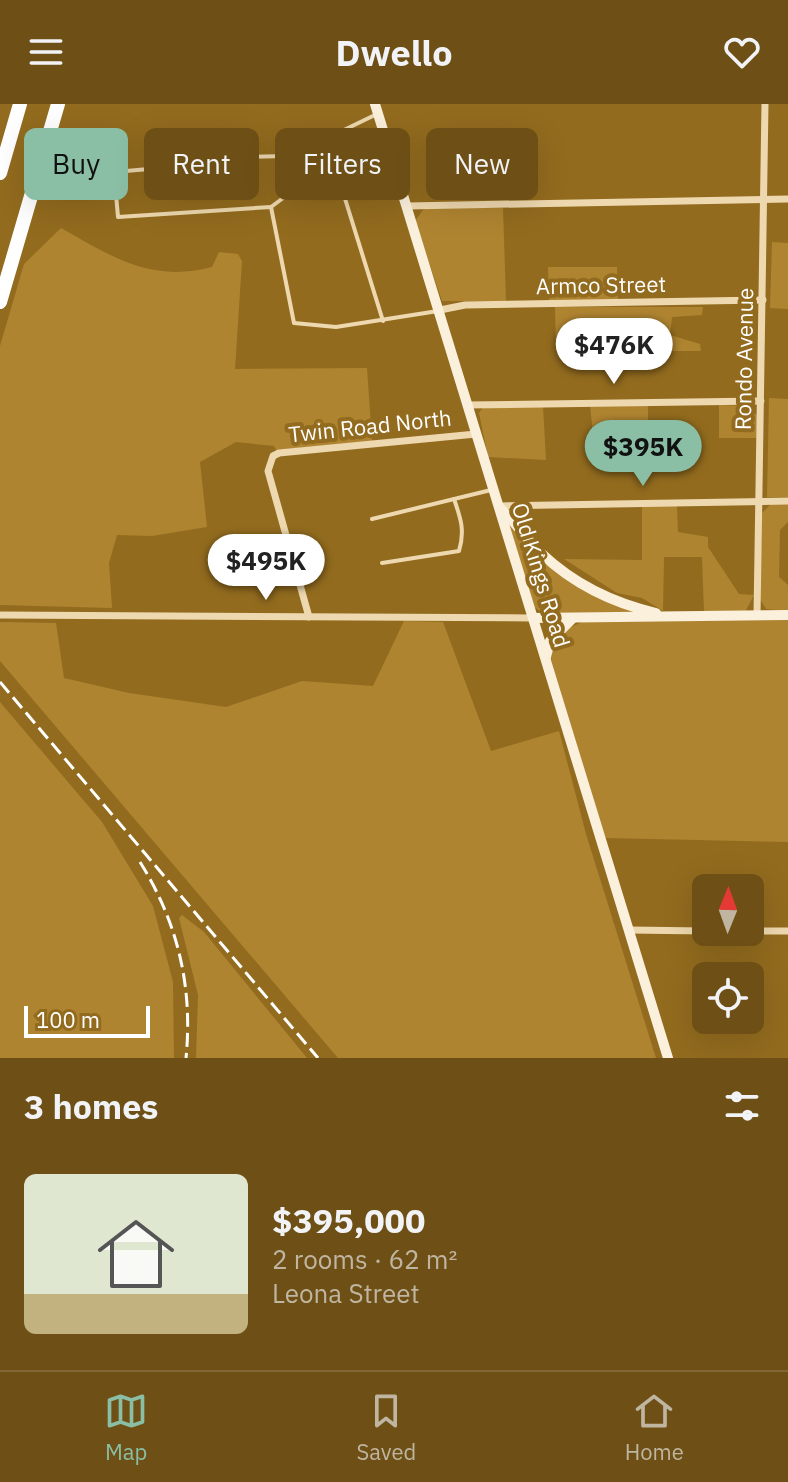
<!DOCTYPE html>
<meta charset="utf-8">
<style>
:root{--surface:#6e5016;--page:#765a23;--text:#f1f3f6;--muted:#bfb5a1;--line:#806735;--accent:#8abfa5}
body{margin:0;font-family:"IBM Plex Sans",sans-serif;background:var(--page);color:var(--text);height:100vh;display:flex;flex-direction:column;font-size:30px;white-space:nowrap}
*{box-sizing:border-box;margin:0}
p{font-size:26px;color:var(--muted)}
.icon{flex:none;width:44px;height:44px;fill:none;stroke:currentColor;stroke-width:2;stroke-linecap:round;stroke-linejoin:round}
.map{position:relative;height:954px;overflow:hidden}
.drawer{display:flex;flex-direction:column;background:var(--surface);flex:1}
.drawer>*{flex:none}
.hud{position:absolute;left:24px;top:24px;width:740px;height:72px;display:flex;gap:16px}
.needle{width:52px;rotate:1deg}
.controls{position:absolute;left:692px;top:770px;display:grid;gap:16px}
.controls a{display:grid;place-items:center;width:72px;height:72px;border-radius:12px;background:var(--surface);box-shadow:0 8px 32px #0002;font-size:40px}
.scale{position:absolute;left:24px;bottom:20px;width:126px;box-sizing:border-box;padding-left:8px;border:4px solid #fff;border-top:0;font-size:22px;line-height:28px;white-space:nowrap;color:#fff;-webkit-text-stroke:6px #926b1e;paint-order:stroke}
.price{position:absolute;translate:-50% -68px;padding:0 18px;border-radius:28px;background:#fff;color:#222;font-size:26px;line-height:52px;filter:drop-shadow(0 2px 4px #0008)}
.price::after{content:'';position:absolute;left:50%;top:48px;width:24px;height:18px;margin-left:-12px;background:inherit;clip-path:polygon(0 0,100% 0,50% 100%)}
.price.selected{background:var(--accent);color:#111}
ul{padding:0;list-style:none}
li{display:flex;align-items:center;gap:24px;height:200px;padding:0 24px}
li+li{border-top:2px solid var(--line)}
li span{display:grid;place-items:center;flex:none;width:224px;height:160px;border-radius:12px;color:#555}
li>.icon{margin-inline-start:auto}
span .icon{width:96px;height:96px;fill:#fffc;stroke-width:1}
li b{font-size:34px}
h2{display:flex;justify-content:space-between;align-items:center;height:96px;padding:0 24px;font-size:34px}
.pill{padding:0 28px;border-radius:12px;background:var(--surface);box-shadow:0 8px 32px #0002;font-size:28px;line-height:72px}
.pill.selected{background:var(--accent);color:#111}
header{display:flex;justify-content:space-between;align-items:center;height:104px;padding:0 24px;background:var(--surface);font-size:36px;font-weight:700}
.tabs{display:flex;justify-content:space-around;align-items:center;height:112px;border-top:2px solid var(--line);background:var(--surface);font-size:22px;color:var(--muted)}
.tabs a{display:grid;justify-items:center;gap:4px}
.tabs .selected{color:var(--accent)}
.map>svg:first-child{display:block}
.green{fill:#af8431}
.building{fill:#ba944a}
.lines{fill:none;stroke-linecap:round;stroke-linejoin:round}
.lane{stroke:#eed8af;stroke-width:4}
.street{stroke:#eed8af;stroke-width:7}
.secondary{stroke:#faf0db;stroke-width:10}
.highway{stroke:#fff;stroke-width:14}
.rail{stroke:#fff;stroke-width:3;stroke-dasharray:14 6;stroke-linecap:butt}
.labels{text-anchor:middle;stroke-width:8;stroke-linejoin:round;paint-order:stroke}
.street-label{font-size:22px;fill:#fff;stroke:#926b1e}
</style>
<header><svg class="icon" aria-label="menu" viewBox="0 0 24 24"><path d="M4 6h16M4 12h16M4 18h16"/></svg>Dwello<svg class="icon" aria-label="heart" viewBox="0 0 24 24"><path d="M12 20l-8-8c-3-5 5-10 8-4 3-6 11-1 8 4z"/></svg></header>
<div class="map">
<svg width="788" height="954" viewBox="0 0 788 954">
<rect width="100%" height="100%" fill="#926b1e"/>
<!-- green -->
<g class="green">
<polygon points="430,103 503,104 506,197 442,197 415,117 423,106"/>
<path d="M61,124C112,153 151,179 212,163L219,148L238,150L242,157L235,265L367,264L372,337L276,346L274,342L236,338L200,358L207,423L152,432L117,431L109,459L112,504L0,501V242L24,160Z"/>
<polygon points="772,138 788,139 788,205 770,204"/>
<polygon points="548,163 617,163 618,196 549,197"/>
<polygon points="555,203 703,203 702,211 672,213 670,231 700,240 701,247 556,247"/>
<polygon points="769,294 788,295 788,393 767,393"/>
<polygon points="648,300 648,347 595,349 590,301"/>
<polygon points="719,301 747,302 757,311 757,334 719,334"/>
<polygon points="543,302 546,356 488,353 479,309 483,303"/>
<polygon points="788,399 788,418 780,426 779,473 788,481 788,507 766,505 760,495 762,409 771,400"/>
<polygon points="642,402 677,402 678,428 708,433 708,443 739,490 754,491 745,508 704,508 702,453 664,453 663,507 642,494 617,489 564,455 642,456"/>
<polygon points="508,419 540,453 639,508 544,510 533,502"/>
<path d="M788,515V738L605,734L551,556C553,534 563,525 583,518Z"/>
<polygon points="404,517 443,518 491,647 559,627 586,730 656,954 338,954 0,557 0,518 56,519 64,574 129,589 226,603 302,577 373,582"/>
<polygon points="0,598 102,718 153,802 173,878 174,954 0,954"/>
<polygon points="182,811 204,828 307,954 196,954 198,891 179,814"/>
</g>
<!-- building -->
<polygon class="building" points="448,60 449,69 431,72 430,63"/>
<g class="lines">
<!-- lane -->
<g class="lane">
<polyline points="377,10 315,40 298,63 309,73 342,85 383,217"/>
<polyline points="247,53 286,52 298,63 294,86 271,103"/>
<polyline points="184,62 114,68 118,113 271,103 294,219 336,223 438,207"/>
<polyline points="372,415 491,386"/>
<path d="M382,459L459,447C465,427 461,415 454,395"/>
<polyline points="241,461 291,447"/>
</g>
<!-- street -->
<g class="street">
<polyline points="407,102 788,95"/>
<polyline points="440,206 465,201 763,196"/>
<polyline points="467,301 761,297"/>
<polyline points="498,402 788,397"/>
<polyline points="0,511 533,514"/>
<polyline points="757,512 765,0"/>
<polyline points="309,513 268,367 273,352 279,349 476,330"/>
<polyline points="629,826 706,827"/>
<polyline points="750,827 788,827"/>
</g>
<!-- secondary -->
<g class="secondary">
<polyline points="375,0 668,954"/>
<path d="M501,405C516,419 527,436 542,450C575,481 613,499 656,509"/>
<polyline points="533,514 788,511"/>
<polyline points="546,553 550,537 572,515"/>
</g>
<!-- highway -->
<g class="highway">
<polyline points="0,69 20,0"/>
<polyline points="0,198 58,0"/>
</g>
<!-- rail -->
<g class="rail">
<polyline points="0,578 318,954"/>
<path d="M140,758C178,819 193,883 186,954"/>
</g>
</g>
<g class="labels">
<!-- street labels -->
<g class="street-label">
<text transform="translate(601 181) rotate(-1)" y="8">Armco Street</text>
<text transform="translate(744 255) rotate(-89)" y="8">Rondo Avenue</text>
<text transform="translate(370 322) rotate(-6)" y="8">Twin Road North</text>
<text transform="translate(541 471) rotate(73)" y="8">Old Kings Road</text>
</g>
</g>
</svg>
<div class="controls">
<a><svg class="needle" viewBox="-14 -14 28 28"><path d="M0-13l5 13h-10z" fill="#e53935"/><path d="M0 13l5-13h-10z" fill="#bfb5a1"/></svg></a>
<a><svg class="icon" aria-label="locate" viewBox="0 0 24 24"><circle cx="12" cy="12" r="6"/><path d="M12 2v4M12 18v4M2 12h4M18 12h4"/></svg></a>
</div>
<div class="scale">100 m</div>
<b class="price" style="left:614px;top:282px">$476K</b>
<b class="price selected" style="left:643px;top:384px">$395K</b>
<b class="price" style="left:266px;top:498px">$495K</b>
<div class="hud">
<a class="pill selected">Buy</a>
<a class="pill">Rent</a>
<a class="pill">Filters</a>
<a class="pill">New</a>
</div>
</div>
<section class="drawer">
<h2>3 homes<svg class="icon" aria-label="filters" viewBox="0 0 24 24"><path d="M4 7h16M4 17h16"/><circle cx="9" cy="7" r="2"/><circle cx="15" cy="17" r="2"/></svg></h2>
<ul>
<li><span style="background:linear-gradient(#dfe7d0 75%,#c2b280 0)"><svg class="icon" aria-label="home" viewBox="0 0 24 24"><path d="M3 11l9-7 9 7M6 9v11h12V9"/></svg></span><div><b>$395,000</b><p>2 rooms · 62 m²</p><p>Leona Street</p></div></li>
</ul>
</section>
<nav class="tabs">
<a class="selected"><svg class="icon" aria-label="map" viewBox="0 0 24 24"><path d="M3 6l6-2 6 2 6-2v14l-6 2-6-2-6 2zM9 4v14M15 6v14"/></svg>Map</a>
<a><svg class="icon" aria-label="saved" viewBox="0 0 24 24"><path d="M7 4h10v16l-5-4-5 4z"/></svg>Saved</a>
<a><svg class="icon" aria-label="home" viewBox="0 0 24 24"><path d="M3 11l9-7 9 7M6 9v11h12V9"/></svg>Home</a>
</nav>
